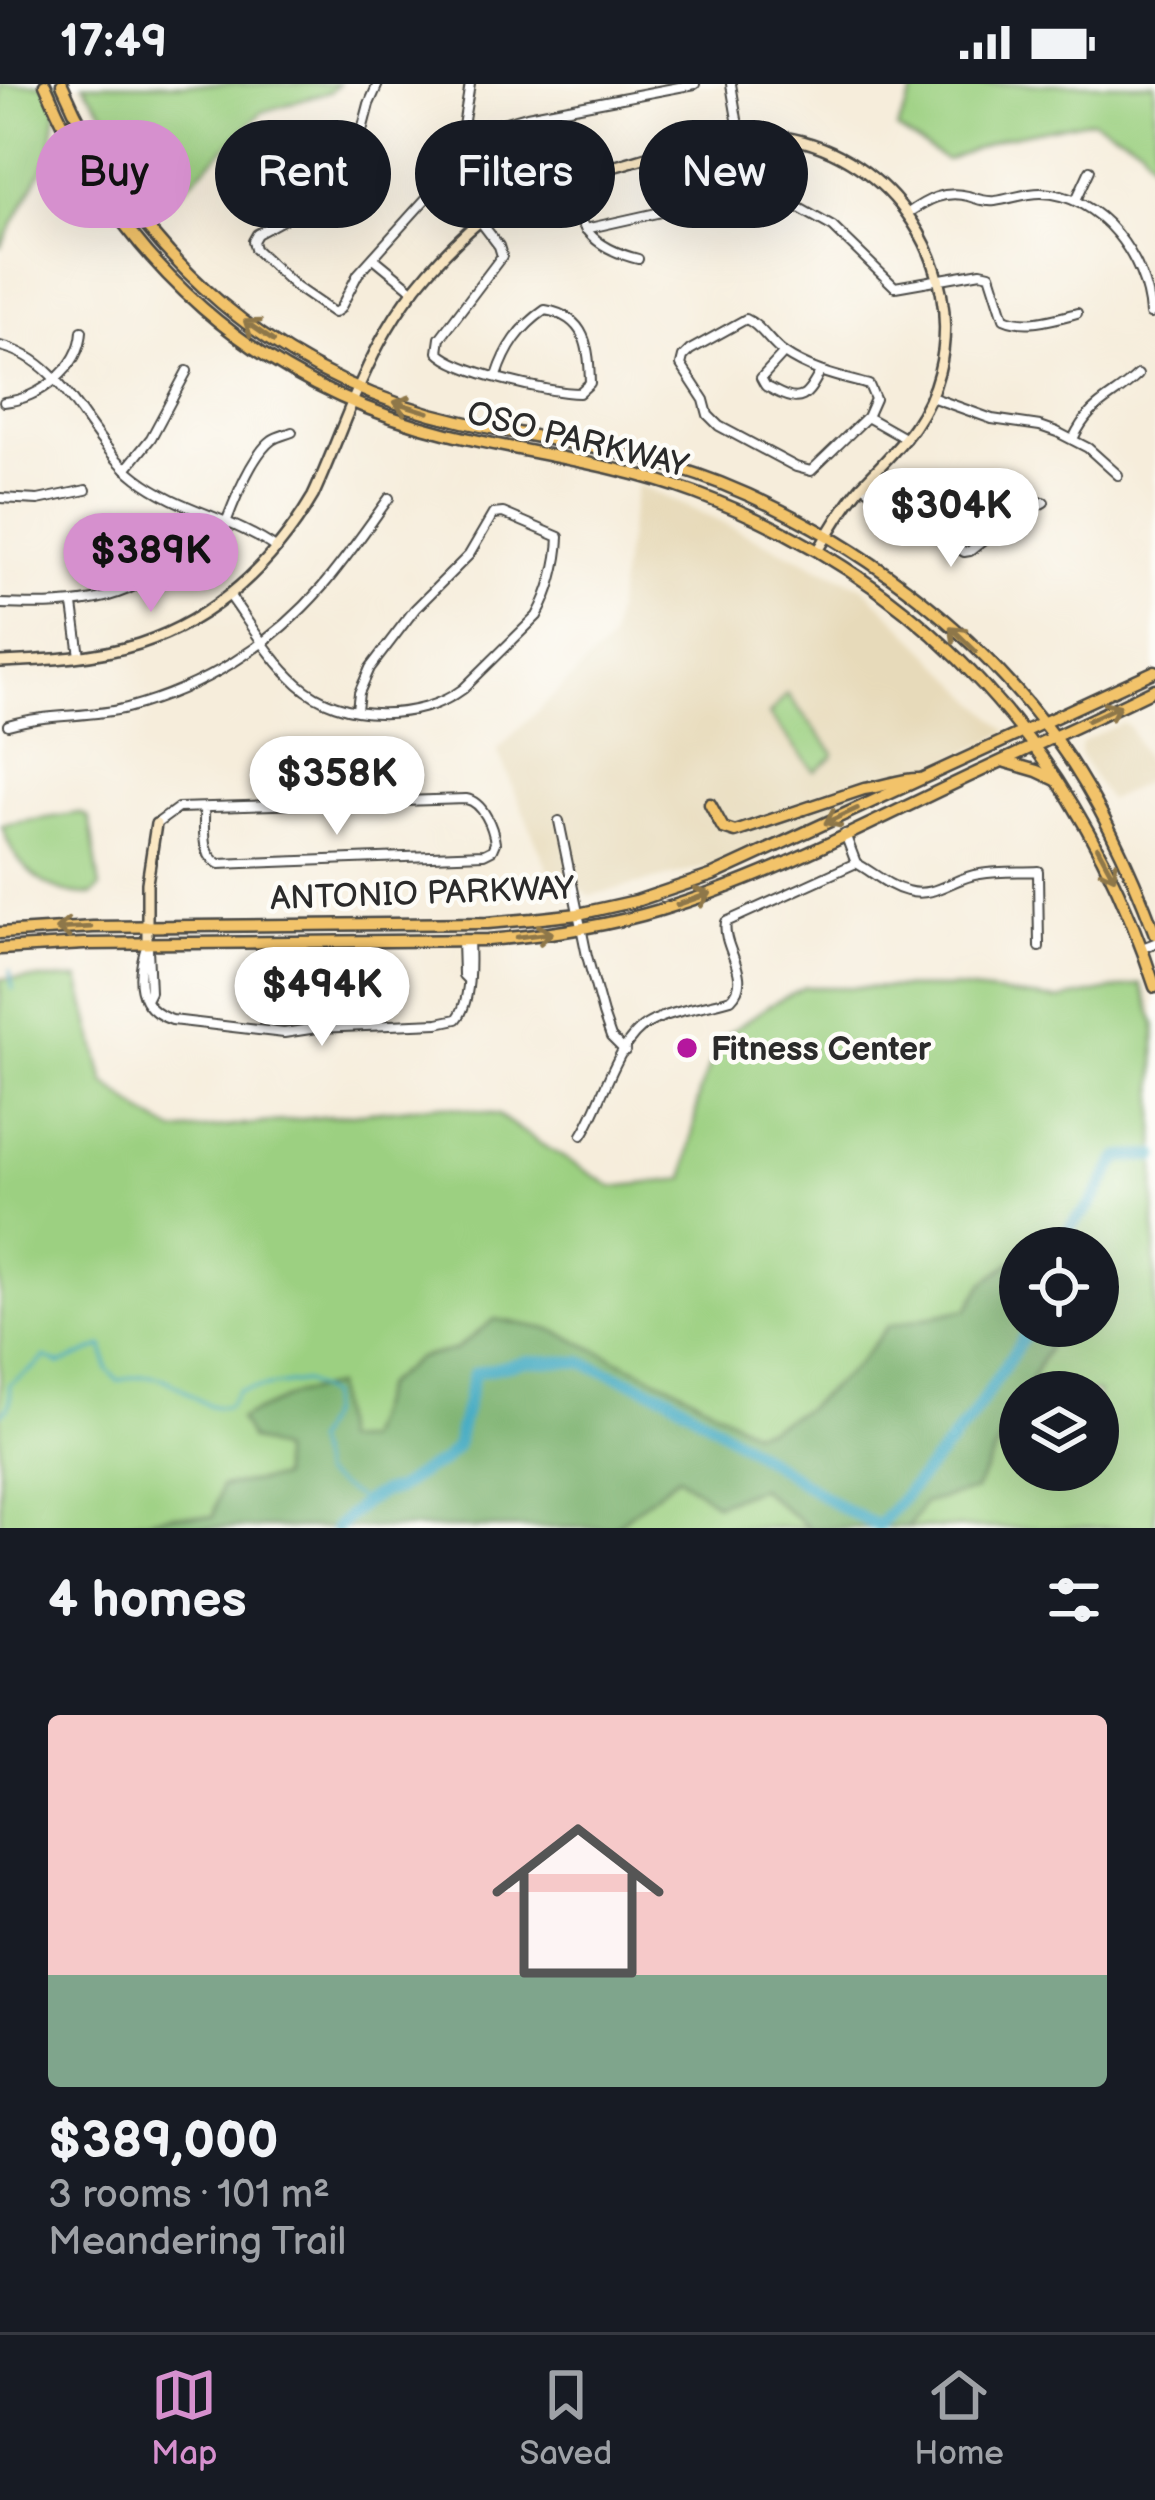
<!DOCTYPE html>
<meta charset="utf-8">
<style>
:root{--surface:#171b24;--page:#242831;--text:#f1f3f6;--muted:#9ea1a6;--line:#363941;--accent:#d690ce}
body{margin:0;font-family:"Balsamiq Sans",sans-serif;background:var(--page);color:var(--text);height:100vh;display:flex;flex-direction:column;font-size:45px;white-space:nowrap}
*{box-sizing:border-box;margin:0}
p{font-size:39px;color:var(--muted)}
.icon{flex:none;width:66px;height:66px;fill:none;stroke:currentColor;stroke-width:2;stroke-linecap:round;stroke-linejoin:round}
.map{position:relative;height:1444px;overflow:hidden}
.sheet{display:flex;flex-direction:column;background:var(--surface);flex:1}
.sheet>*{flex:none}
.top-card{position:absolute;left:36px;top:36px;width:1083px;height:108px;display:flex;gap:24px}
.fabs{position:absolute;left:999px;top:1143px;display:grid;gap:24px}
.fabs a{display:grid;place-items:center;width:120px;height:120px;border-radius:50%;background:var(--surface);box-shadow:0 12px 48px #0002;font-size:60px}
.price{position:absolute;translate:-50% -102px;padding:0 27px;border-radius:42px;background:#fff;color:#222;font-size:39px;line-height:78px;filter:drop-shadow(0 3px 6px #0008)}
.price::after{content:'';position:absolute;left:50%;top:72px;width:36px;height:27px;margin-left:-18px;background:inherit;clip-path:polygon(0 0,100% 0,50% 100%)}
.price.active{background:var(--accent);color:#111}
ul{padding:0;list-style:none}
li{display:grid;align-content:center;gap:24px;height:636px;padding:0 48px}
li+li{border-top:3px solid var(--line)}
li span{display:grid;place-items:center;height:372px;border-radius:12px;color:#555}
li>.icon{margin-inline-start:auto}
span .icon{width:216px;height:216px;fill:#fffc;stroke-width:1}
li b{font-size:51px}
h2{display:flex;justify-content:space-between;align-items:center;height:144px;padding:0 48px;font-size:51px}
.tag{padding:0 42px;border-radius:54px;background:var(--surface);box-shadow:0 12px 48px #0002;font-size:42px;line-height:108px}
.tag.active{background:var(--accent);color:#111}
.status{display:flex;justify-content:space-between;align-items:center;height:84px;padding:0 60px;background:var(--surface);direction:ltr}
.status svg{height:33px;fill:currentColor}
.tab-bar{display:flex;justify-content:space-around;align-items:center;height:168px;border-top:3px solid var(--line);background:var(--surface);font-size:33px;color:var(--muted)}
.tab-bar a{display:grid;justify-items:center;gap:6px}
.tab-bar .active{color:var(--accent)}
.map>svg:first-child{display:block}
.built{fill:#e7daba}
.green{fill:#9cd081;stroke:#647e56;stroke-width:3}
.forest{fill:#7db26f;stroke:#546e4d;stroke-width:3}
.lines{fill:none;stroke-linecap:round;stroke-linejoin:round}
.stream{stroke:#40a9c1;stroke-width:3}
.river{stroke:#40a9c1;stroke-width:12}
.street-casing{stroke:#494845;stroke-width:12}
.secondary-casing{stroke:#494845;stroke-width:14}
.primary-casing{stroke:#494845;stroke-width:15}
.street{stroke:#fff;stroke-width:8}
.secondary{stroke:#fae7c3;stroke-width:9}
.primary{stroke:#f2c36a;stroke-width:10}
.oneway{stroke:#8e774a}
.poi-dot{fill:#b5179e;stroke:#fdfcf7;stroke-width:4.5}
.labels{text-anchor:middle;stroke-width:9;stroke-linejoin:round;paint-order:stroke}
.street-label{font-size:33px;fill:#2b2b2b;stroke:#fdfcf7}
.poi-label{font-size:33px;font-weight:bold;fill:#2b2b2b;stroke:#fdfcf7;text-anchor:start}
</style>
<div class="status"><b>17:49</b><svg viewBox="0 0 49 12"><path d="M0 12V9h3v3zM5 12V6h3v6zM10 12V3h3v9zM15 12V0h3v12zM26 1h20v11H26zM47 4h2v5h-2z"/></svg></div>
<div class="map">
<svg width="1155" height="1444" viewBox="0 0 1155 1444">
<rect width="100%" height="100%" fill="#fdfcf7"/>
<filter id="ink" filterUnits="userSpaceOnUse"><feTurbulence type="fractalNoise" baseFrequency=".00833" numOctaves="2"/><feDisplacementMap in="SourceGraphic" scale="24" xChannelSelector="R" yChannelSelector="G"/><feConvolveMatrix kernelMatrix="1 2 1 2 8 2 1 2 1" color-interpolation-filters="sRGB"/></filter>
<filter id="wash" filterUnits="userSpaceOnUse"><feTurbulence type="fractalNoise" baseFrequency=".004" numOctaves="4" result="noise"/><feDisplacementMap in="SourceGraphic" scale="48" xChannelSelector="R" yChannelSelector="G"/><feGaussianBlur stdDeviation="2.7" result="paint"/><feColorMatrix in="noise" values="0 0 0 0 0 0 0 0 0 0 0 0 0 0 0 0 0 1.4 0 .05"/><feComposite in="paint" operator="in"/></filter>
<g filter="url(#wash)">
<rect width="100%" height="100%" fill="#f6eddb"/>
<!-- built -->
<g class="built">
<polygon points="637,400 863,503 1008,648 744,774 589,812 583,806 560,814 497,666 610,557"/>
<polygon points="1122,639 1129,642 1154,693 1108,717 1080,671 1080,661 1084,657"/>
</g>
<!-- green -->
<g class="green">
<polygon points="0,0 60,0 50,71 0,164"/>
<polygon points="83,0 339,0 330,8 262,28 169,119"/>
<polygon points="917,0 1155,0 1155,84 1141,61 1092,36 1002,54 946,76 897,45"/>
<polygon points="787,610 834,669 833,673 814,687 769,631"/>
<path d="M79,729L88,733L90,738L100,804L93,811C48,812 14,784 2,741Z"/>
<polygon points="0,895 79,895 105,999 146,1031 175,1048 440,1021 498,1031 539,1059 613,1103 685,1095 699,1009 720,955 768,922 805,903 954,904 1058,916 1141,900 1155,940 1155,1444 908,1444 923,1419 975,1406 1020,1318 1020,1386 1098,1386 1098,1308 1025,1308 1059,1242 1098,1242 1098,1164 1037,1164 1035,1162 1020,1164 1020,1171 984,1199 968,1225 888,1242 856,1282 806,1324 768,1344 752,1347 680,1305 553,1246 496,1236 455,1266 418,1274 383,1302 365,1356 341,1358 334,1303 250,1355 281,1367 281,1394 222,1402 213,1433 172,1431 103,1444 0,1444"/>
<polygon points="677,1392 759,1404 809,1444 613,1444"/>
</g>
<!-- forest -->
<polygon class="forest" points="1020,1171 1020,1242 1059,1242 1025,1308 1020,1308 1020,1318 975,1406 924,1419 908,1444 809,1444 759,1404 716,1420 678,1392 613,1444 103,1444 172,1431 213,1433 221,1402 280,1394 280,1367 250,1355 239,1335 295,1310 334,1302 341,1357 364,1356 383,1302 418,1274 455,1266 495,1235 553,1246 680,1305 752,1347 768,1344 806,1324 856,1282 888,1242 968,1225 984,1199"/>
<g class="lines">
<!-- stream -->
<g class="stream">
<polyline points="10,887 13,905"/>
<path d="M0,1330C12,1324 11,1312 9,1301C22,1291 35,1286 45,1273L60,1280L103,1262L107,1285L118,1297C179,1276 187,1327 227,1323L238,1307L304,1297L328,1312L327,1330L313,1358L321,1391L364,1418"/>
</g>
<!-- river -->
<g class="river">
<polyline points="1070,1164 1070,1143 1090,1122 1119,1073 1155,1072"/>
<polyline points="336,1444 364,1418 382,1408 396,1406 426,1385 442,1378 456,1363 474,1289 527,1277 581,1278 669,1312 842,1424 878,1442 970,1336 1031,1242"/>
</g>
</g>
</g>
<g filter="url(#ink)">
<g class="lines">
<defs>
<g id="street">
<polyline points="378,0 369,20 358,62 328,101 303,125 257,150 253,157 255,165 296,203 334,229 340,225 358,190 440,99 454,72 462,48 470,0"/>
<polyline points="731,0 740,53"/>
<polyline points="491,42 527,32 695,0"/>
<polyline points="303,79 328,101"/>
<path d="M565,96C578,142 590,163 638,175"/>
<polyline points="1076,116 1090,86"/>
<path d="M908,129C927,116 944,106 968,112C977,115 985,118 995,117C1011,115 1025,109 1041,109C1100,110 1147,175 1150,230"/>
<path d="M480,137L499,162L502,172L440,254L438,268C457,288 550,309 579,309L590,299C589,264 587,233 545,226C520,243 506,264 497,292"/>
<path d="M585,145L724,114L758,113L801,125L833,143L895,203L981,188L990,190L1004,234C1026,244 1054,235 1077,229"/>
<polyline points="375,175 414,207"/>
<path d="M0,262C68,277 85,355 137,394C180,427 232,433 277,465"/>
<path d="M784,269L761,294C768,306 763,300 775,307C801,321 807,313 820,288"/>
<polyline points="931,313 992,335 1040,342 1057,348 1088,364 1118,391"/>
<path d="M4,318C39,315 80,284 82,247"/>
<path d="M867,333L875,315L869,301C839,293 810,287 784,269C769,259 762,242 746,235L690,266L683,273L681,281L704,316L708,331L719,342L796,383L811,387L867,333L906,355"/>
<path d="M1073,355C1091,317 1111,317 1138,291"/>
<polyline points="126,385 151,354 187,287"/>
<polyline points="862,401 964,468 970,467 998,445 1044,418"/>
<polyline points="0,414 38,416 86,406"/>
<path d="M227,436C235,415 253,370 272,356C278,352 285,351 292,348"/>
<path d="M230,512C251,541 271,576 298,600C340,638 419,638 463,605L537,532C550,509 558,479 559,453L503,429L493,430L469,471L415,525L370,584L359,609L357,625"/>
<path d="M0,520C86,523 130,519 196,458"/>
<polyline points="73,521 80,572"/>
<path d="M8,641C47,629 88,634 127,624C202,604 271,562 322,503C346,475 367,444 389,414"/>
<polyline points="559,737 587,872 603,930 611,953 625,967"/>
<path d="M156,740L178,724L466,715C483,718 493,743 495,759L492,766L484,770L219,780C199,770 205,744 204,724"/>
<polyline points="845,750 856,779"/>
<polyline points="462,856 463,891 467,895"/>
<path d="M147,860C136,892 135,924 172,936L284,949L317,944L438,939L457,935C471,918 470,879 469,856"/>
<polyline points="1142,864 1155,859"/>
<polyline points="147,914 150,908 148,864"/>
<path d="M582,1051C602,1021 616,956 649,939C673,926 705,923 731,915C754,893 721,864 726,838L856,779C873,788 887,802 907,807C935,815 953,793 980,790C999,787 1019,788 1038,787L1039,863"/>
</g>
<g id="secondary">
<path d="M0,578C46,576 94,574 139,560C215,535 273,480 313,412C337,360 358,295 387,246C410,206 445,166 481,136C492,127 505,117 518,111C545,99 577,93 605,85C662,70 724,44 783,53C892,70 966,182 939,288C926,339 898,363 864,399C846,419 832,444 818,467"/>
<polyline points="147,860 147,799 156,740"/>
</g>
<g id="primary">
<path d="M45,0C120,180 257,302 448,350C530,370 614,379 695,409C926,495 1080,671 1155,903"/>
<path d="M62,0C137,175 277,296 463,338C549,357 637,366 720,399C852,452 972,541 1056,656C1098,714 1130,783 1155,850"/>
<polyline points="1006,678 1037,687 1056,696"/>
<path d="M710,720L723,744L735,748L864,705C883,703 899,695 918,695"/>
<polyline points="0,849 93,843 487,839 533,835 578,830 636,817 713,791 1155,587"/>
<path d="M0,865L84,860L488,856C546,851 604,843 660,826C768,794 870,739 972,691C1033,662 1094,635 1155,605"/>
</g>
</defs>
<!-- street casing -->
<use href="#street" class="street-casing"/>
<!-- secondary casing -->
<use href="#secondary" class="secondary-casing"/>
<!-- primary casing -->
<use href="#primary" class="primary-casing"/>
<!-- street -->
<use href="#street" class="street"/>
<!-- secondary -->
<use href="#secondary" class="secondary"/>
<!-- primary -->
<use href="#primary" class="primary"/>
</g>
<!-- one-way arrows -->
<defs><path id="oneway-shaft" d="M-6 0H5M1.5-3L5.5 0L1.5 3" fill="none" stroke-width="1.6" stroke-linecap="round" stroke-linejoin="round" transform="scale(3)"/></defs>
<g class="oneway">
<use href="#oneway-shaft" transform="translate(259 247) rotate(-145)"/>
<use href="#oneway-shaft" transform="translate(411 323) rotate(-163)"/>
<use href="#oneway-shaft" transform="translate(963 555) rotate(-136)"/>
<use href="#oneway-shaft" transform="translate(1104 629) rotate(-25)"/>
<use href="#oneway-shaft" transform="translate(841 732) rotate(155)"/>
<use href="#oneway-shaft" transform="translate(1106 779) rotate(62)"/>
<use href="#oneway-shaft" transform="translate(694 815) rotate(-19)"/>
<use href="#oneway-shaft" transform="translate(73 844) rotate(177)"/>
<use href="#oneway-shaft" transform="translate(535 851) rotate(-7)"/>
</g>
</g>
<!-- markers -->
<circle class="poi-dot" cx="687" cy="964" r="12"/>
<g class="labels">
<!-- street labels -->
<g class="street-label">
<text transform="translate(578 354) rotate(14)" y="12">OSO PARKWAY</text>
<text transform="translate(422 808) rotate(-2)" y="12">ANTONIO PARKWAY</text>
</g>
<!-- poi labels -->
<g class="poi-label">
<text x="711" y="976">Fitness Center</text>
</g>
</g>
</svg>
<div class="fabs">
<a><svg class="icon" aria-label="locate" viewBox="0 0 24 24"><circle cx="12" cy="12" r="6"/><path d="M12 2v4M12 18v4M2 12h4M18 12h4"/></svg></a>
<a><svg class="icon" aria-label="layers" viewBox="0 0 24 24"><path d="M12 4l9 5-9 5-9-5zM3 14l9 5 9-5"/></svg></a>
</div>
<b class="price" style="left:951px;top:486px">$304K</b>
<b class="price active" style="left:151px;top:531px">$389K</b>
<b class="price" style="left:337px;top:754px">$358K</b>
<b class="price" style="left:322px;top:965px">$494K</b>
<div class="top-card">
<a class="tag active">Buy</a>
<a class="tag">Rent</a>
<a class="tag">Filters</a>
<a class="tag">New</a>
</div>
</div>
<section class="sheet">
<h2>4 homes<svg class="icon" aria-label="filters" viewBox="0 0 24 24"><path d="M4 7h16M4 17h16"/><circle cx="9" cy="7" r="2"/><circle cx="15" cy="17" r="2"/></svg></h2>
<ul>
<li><span style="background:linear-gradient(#f6c9c9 70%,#7fa58c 0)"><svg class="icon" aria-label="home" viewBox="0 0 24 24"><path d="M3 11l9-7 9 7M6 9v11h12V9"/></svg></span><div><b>$389,000</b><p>3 rooms · 101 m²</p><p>Meandering Trail</p></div></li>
</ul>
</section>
<nav class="tab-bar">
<a class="active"><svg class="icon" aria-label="map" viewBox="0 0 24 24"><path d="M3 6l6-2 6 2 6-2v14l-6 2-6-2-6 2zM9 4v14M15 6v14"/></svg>Map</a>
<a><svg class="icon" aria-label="saved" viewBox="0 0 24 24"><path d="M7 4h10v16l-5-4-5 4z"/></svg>Saved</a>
<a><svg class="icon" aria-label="home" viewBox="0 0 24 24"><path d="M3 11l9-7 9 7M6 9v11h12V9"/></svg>Home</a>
</nav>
